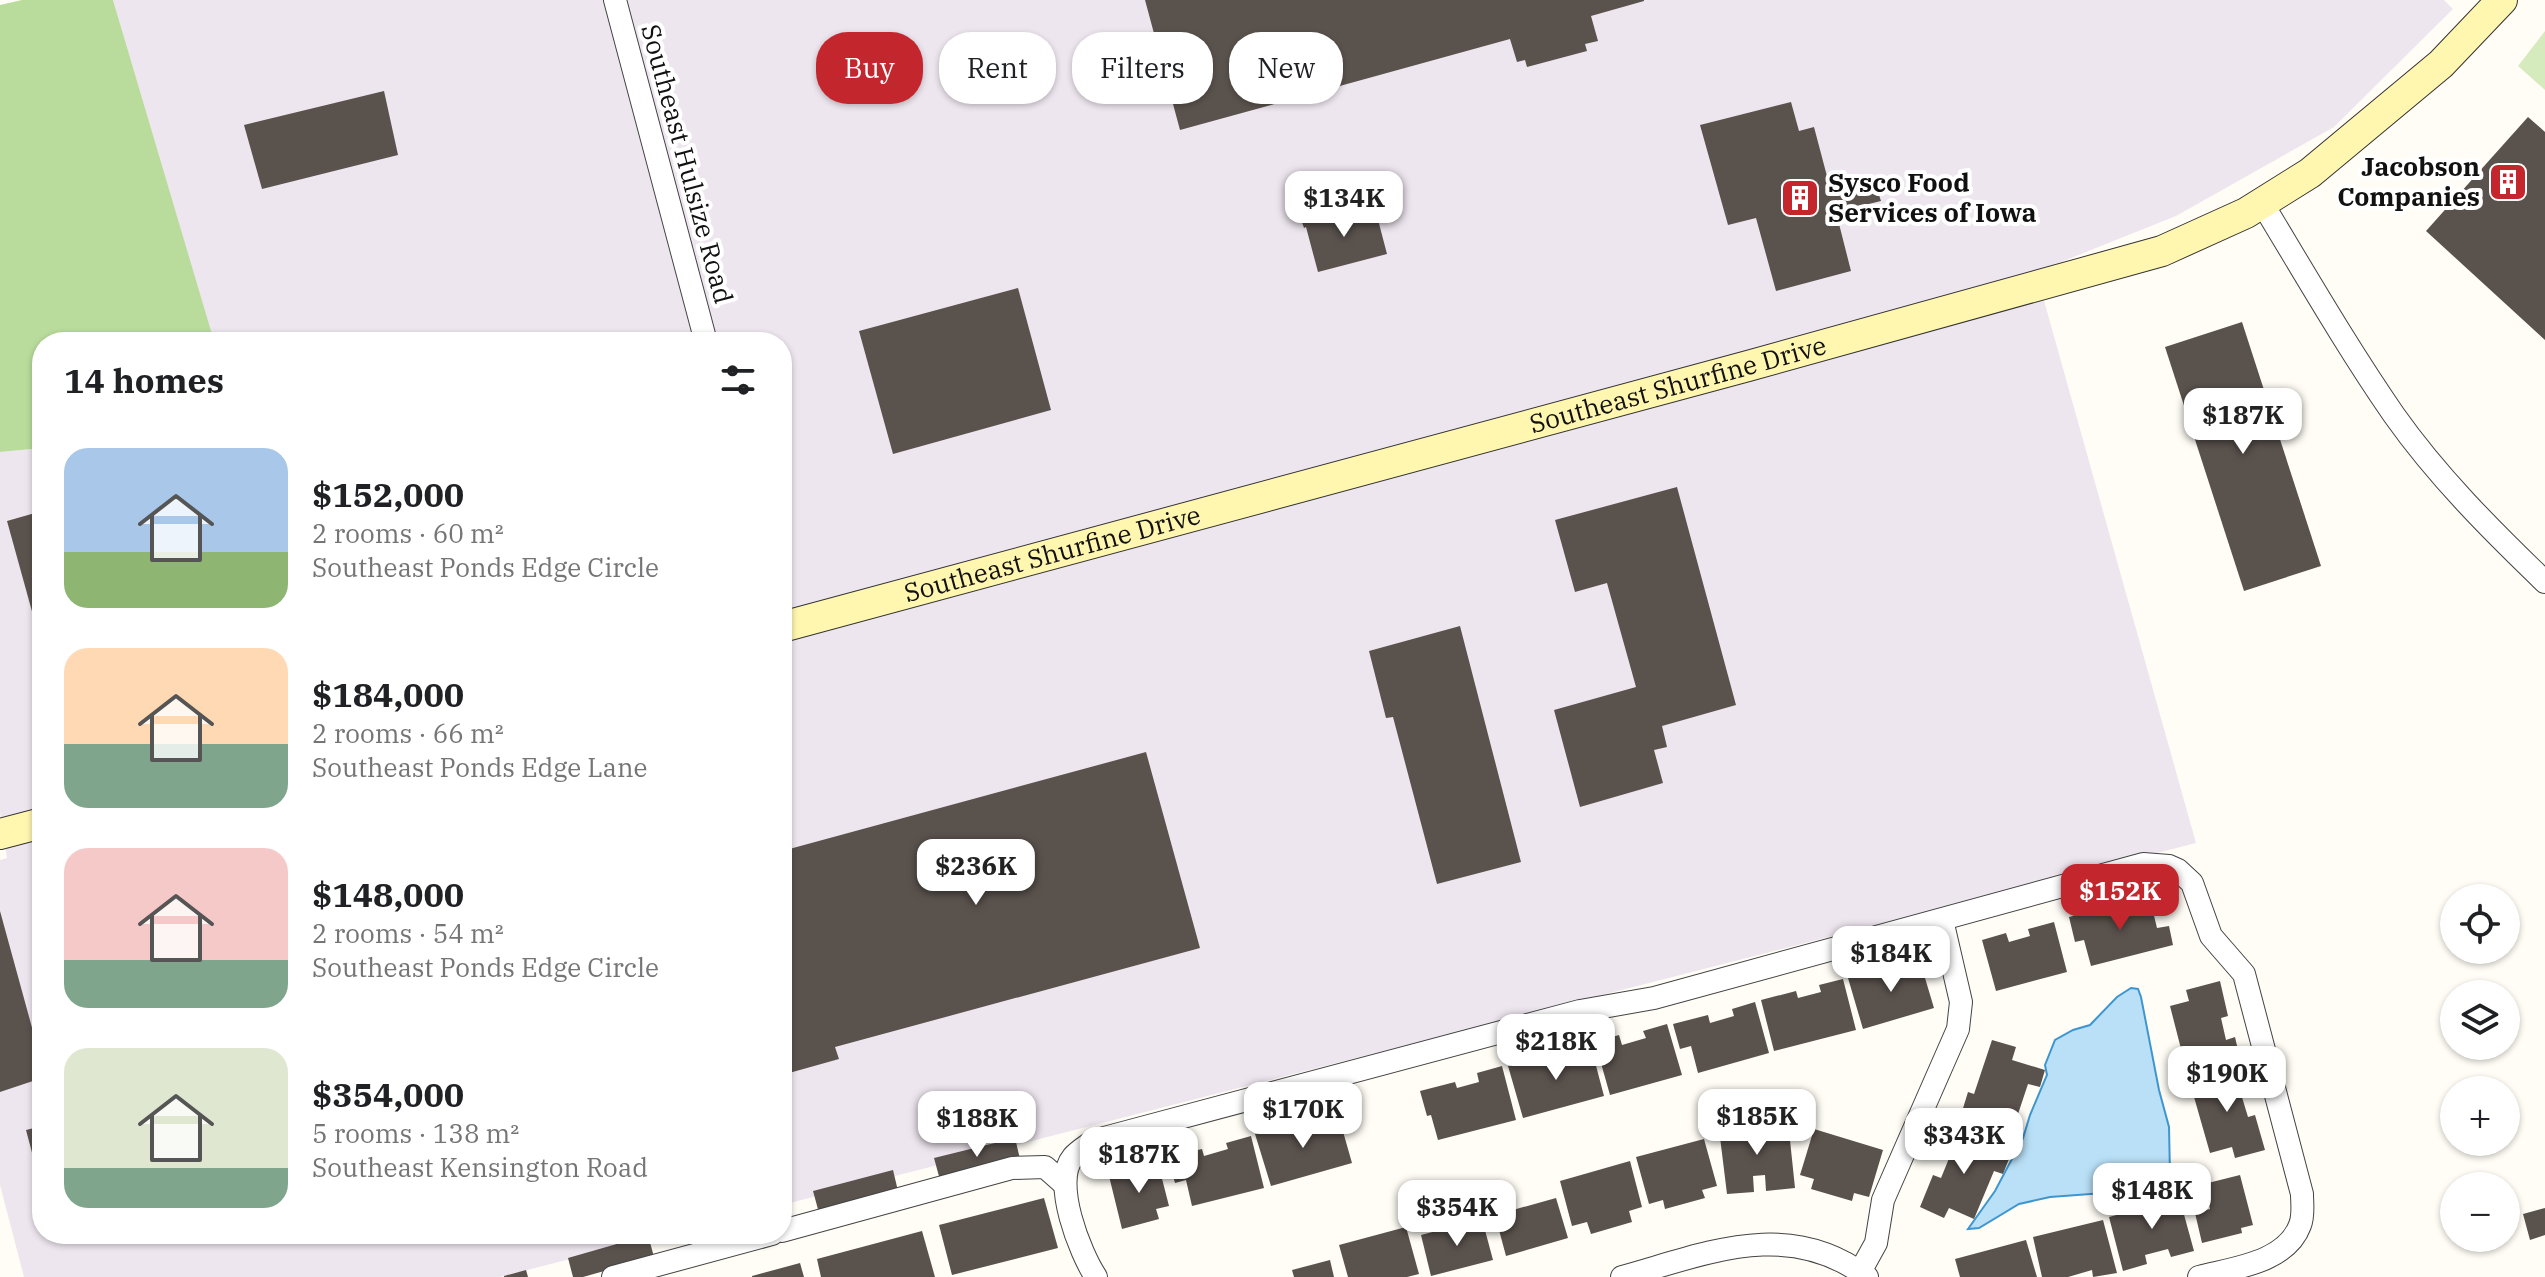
<!DOCTYPE html>
<meta charset="utf-8">
<style>
:root{--surface:#fff;--page:#f2f2f2;--text:#202124;--muted:#757577;--accent:#c4262e}
body{margin:0;font-family:"IBM Plex Serif",serif;background:var(--page);color:var(--text);height:100vh;display:flex;flex-direction:column;font-size:30px;white-space:nowrap}
*{box-sizing:border-box;margin:0}
p{font-size:26px;color:var(--muted)}
.icon{flex:none;width:44px;height:44px;fill:none;stroke:currentColor;stroke-width:2;stroke-linecap:round;stroke-linejoin:round}
.map{position:relative;flex:1;overflow:hidden}
.panel{position:absolute;left:32px;top:332px;width:760px;height:912px;display:flex;flex-direction:column;background:var(--surface);border-radius:32px;box-shadow:0 2px 6px #0004}
.panel>*{flex:none}
.guide{position:absolute;left:816px;top:32px;width:760px;height:72px;display:flex;gap:16px}
.fabs{position:absolute;left:2440px;top:884px;display:grid;gap:16px}
.fabs a{display:grid;place-items:center;width:80px;height:80px;border-radius:50%;background:var(--surface);box-shadow:0 2px 6px #0004;font-size:40px}
.price{position:absolute;translate:-50% -68px;padding:0 18px;border-radius:16px;background:#fff;color:#222;font-size:26px;line-height:52px;filter:drop-shadow(0 2px 4px #0008)}
.price::after{content:'';position:absolute;left:50%;top:48px;width:24px;height:18px;margin-left:-12px;background:inherit;clip-path:polygon(0 0,100% 0,50% 100%)}
.price.on{background:var(--accent);color:#fff}
ul{padding:0;list-style:none}
li{display:flex;align-items:center;gap:24px;height:200px;padding:0 32px}
li span{display:grid;place-items:center;flex:none;width:224px;height:160px;border-radius:24px;color:#555}
li>.icon{margin-inline-start:auto}
span .icon{width:96px;height:96px;fill:#fffc;stroke-width:1}
li b{font-size:34px}
h2{display:flex;justify-content:space-between;align-items:center;height:96px;padding:0 32px;font-size:34px}
.tag{padding:0 28px;border-radius:32px;background:var(--surface);box-shadow:0 2px 6px #0004;font-size:28px;line-height:72px}
.tag.on{background:var(--accent);color:#fff}
.map>svg:first-child{display:block}
.industrial{fill:#eee6ef}
.green{fill:#d5ebbd}
.forest{fill:#b9dc9c}
.water{fill:#b9e0f7;stroke:#3f96cf;stroke-width:2}
.building{fill:#5a524d}
.lines{fill:none;stroke-linecap:round;stroke-linejoin:round}
.street-casing{stroke:#444;stroke-width:24}
.secondary-casing{stroke:#333;stroke-width:32}
.street{stroke:#fff;stroke-width:22}
.secondary{stroke:#fff6b0;stroke-width:30}
.labels{text-anchor:middle;stroke-width:8;stroke-linejoin:round;paint-order:stroke}
.street-label{font-size:26px;fill:#111;stroke:#fff}
.poi-label{font-size:26px;font-weight:bold;fill:#111;stroke:#fff;text-anchor:end}
</style>
<div class="map">
<svg width="2545" height="1277" viewBox="0 0 2545 1277">
<rect width="100%" height="100%" fill="#fffdf5"/>
<!-- industrial -->
<g class="industrial">
<polygon points="113,0 2444,0 2453,9 2334,127 2176,216 2036,272 2196,843 782,1205 782,342 214,342"/>
<polygon points="42,448 42,1234 668,1234 500,1277 24,1277 0,1185 0,860 7,858 0,812 0,452"/>
</g>
<!-- green -->
<polygon class="green" points="2545,31 2545,90 2518,66"/>
<!-- forest -->
<polygon class="forest" points="22,0 113,0 214,341 42,342 42,448 0,452 0,5"/>
<!-- water -->
<polygon class="water" points="2131,988 2138,989 2141,997 2159,1090 2169,1127 2170,1175 2104,1193 2050,1197 2019,1204 1979,1228 1968,1229 1995,1191 2023,1138 2030,1115 2047,1075 2045,1065 2055,1040 2073,1030 2090,1025 2117,997"/>
<!-- building -->
<g class="building">
<polygon points="1145,0 1644,0 1644,1 1591,16 1598,41 1585,44 1587,51 1527,67 1525,60 1517,62 1510,39 1180,130"/>
<polygon points="384,91 398,155 262,189 244,125"/>
<polygon points="1791,102 1799,131 1814,127 1828,180 1843,175 1849,195 1877,189 1881,201 1836,212 1851,271 1776,291 1756,218 1728,225 1700,125"/>
<polygon points="2528,117 2545,132 2545,340 2426,231"/>
<polygon points="1336,211 1339,221 1376,212 1387,254 1318,272 1306,227 1304,228 1301,219"/>
<polygon points="1018,288 1051,410 893,454 859,331"/>
<polygon points="2242,322 2321,566 2244,591 2165,347"/>
<polygon points="1677,487 1736,705 1662,726 1667,747 1654,750 1663,783 1580,807 1554,710 1636,687 1607,583 1575,592 1555,520"/>
<polygon points="42,511 42,644 41,644 7,521"/>
<polygon points="1460,626 1521,862 1437,884 1393,717 1386,718 1369,651"/>
<polygon points="1146,752 1200,948 835,1047 839,1059 782,1075 782,851"/>
<polygon points="2149,895 2157,928 2169,926 2173,945 2091,966 2084,940 2075,942 2069,917 2103,908 2105,915 2127,909 2125,901"/>
<polygon points="0,911 42,1064 42,1078 0,1092"/>
<polygon points="2054,922 2067,972 1996,991 1982,940 2006,933 2009,942 2030,936 2028,929"/>
<polygon points="1919,958 1934,1008 1863,1029 1848,978 1872,971 1875,978 1896,972 1894,965"/>
<polygon points="1843,979 1856,1030 1774,1051 1761,1000 1796,991 1798,998 1821,992 1819,985"/>
<polygon points="2220,981 2228,1016 2221,1018 2226,1040 2235,1037 2241,1063 2188,1076 2170,1006 2189,1001 2186,990"/>
<polygon points="1755,1002 1769,1053 1698,1073 1691,1046 1680,1049 1673,1024 1708,1015 1710,1023 1734,1016 1732,1009"/>
<polygon points="1667,1024 1682,1075 1610,1095 1595,1042 1619,1035 1622,1045 1646,1038 1643,1031"/>
<polygon points="1992,1040 2016,1047 2012,1060 2045,1070 2040,1087 2028,1084 2011,1135 1960,1118 1968,1092 1974,1094"/>
<polygon points="1590,1043 1604,1096 1523,1118 1508,1066 1542,1057 1544,1065 1569,1058 1567,1049"/>
<polygon points="1502,1066 1516,1120 1438,1140 1431,1115 1427,1116 1420,1091 1455,1082 1457,1088 1479,1082 1477,1073"/>
<polygon points="2242,1068 2249,1091 2241,1094 2248,1117 2255,1115 2265,1150 2235,1158 2232,1147 2210,1153 2190,1083"/>
<polygon points="1338,1114 1352,1163 1271,1186 1255,1134 1290,1125 1292,1133 1316,1126 1314,1121"/>
<polygon points="1788,1121 1795,1188 1766,1191 1765,1175 1753,1176 1754,1192 1727,1194 1719,1129"/>
<polygon points="42,1126 42,1179 39,1179 26,1130"/>
<polygon points="1814,1129 1883,1150 1869,1197 1854,1193 1852,1201 1811,1189 1814,1179 1800,1175"/>
<polygon points="1952,1130 2011,1154 2003,1174 1994,1171 1974,1219 1949,1208 1944,1218 1920,1207 1933,1175 1941,1178 1950,1156 1942,1152"/>
<polygon points="1251,1136 1264,1188 1192,1206 1186,1180 1175,1183 1168,1157 1202,1149 1204,1156 1228,1149 1226,1143"/>
<polygon points="1015,1138 1020,1159 940,1180 934,1158"/>
<polygon points="1704,1139 1717,1186 1702,1190 1705,1198 1665,1209 1663,1200 1649,1204 1636,1157"/>
<polygon points="1630,1161 1642,1207 1629,1211 1632,1222 1591,1234 1587,1222 1572,1226 1560,1181"/>
<polygon points="1158,1163 1169,1206 1156,1209 1159,1219 1122,1229 1109,1176"/>
<polygon points="893,1170 898,1191 819,1213 813,1191"/>
<polygon points="2240,1175 2253,1225 2241,1228 2242,1233 2202,1243 2195,1213 2210,1209 2204,1184"/>
<polygon points="2177,1189 2194,1251 2171,1257 2168,1249 2145,1255 2147,1264 2123,1271 2109,1217 2158,1204 2156,1195"/>
<polygon points="1044,1198 1058,1248 952,1275 939,1225"/>
<polygon points="1556,1198 1568,1238 1506,1256 1495,1215"/>
<polygon points="2545,1208 2545,1235 2530,1240 2523,1214"/>
<polygon points="1482,1219 1493,1260 1431,1276 1421,1235"/>
<polygon points="2103,1220 2117,1273 2093,1277 2092,1270 2068,1277 2042,1277 2033,1237"/>
<polygon points="1406,1227 1419,1274 1407,1277 1348,1277 1339,1245"/>
<polygon points="922,1231 935,1277 821,1277 817,1259"/>
<polygon points="693,1234 738,1234 697,1246"/>
<polygon points="648,1235 654,1257 583,1277 573,1277 568,1258"/>
<polygon points="2026,1240 2037,1277 1960,1277 1955,1259"/>
<polygon points="1330,1260 1334,1277 1294,1277 1292,1270"/>
<polygon points="800,1263 804,1277 752,1277 752,1276"/>
<polygon points="526,1270 528,1277 504,1277 504,1276"/>
</g>
<g class="lines">
<defs>
<g id="street">
<polyline points="615,0 706,342"/>
<path d="M2262,203C2305,274 2347,347 2394,415C2437,476 2491,530 2545,582"/>
<polyline points="782,1231 1012,1168 1045,1167 1063,1183"/>
<polyline points="1860,1272 1876,1243 1883,1200 1958,1029 1961,1002 1942,920"/>
<polyline points="613,1277 772,1234"/>
<path d="M1096,1277C1080,1253 1052,1182 1073,1157C1078,1151 1087,1146 1093,1141L1580,1011L1654,998L2143,864L2169,866L2178,870L2192,883L2211,936L2244,974L2302,1194C2302,1204 2304,1215 2300,1225C2286,1263 2233,1268 2199,1277"/>
<path d="M1622,1277C1706,1254 1788,1217 1867,1277"/>
</g>
<g id="secondary">
<path id="s1" d="M782,627L1748,366L2162,251L2246,213L2310,173L2441,64L2502,0"/>
<polyline points="0,834 42,823"/>
</g>
</defs>
<!-- street casing -->
<use href="#street" class="street-casing"/>
<!-- secondary casing -->
<use href="#secondary" class="secondary-casing"/>
<!-- street -->
<use href="#street" class="street"/>
<!-- secondary -->
<use href="#secondary" class="secondary"/>
</g>
<!-- icons -->
<defs>
<symbol id="building-square" viewBox="-11 -11 22 22"><rect x="-9" y="-9" width="18" height="18" rx="4" fill="#c4262e" stroke="#fff"/><path d="M-4-6H4V6H1V3H-1V6H-4ZM-2.5-4.3h1.7v1.8h-1.7ZM.8-4.3h1.7v1.8H.8ZM-2.5-1h1.7V.8h-1.7ZM.8-1h1.7V.8H.8Z" fill="#fff"/></symbol>
</defs>
<g fill-rule="evenodd">
<use href="#building-square" x="2486" y="160" width="44" height="44"/>
<use href="#building-square" x="1778" y="176" width="44" height="44"/>
</g>
<g class="labels">
<!-- street labels -->
<g class="street-label">
<text transform="translate(687 164) rotate(75)" y="9">Southeast Hulsize Road</text>
<text dy="9" stroke="none"><textPath href="#s1" startOffset="928">Southeast Shurfine Drive</textPath></text>
<text dy="9" stroke="none"><textPath href="#s1" startOffset="280">Southeast Shurfine Drive</textPath></text>
</g>
<!-- poi labels -->
<g class="poi-label">
<text x="2480" y="176">Jacobson<tspan x="2480" dy="30">Companies</tspan></text>
<text x="1828" y="192" text-anchor="start">Sysco Food<tspan x="1828" dy="30">Services of Iowa</tspan></text>
</g>
</g>
</svg>
<div class="fabs">
<a><svg class="icon" aria-label="locate" viewBox="0 0 24 24"><circle cx="12" cy="12" r="6"/><path d="M12 2v4M12 18v4M2 12h4M18 12h4"/></svg></a>
<a><svg class="icon" aria-label="layers" viewBox="0 0 24 24"><path d="M12 4l9 5-9 5-9-5zM3 14l9 5 9-5"/></svg></a>
<a>+</a>
<a>−</a>
</div>
<b class="price" style="left:1344px;top:239px">$134K</b>
<b class="price" style="left:2243px;top:456px">$187K</b>
<b class="price" style="left:976px;top:907px">$236K</b>
<b class="price on" style="left:2120px;top:932px">$152K</b>
<b class="price" style="left:1891px;top:994px">$184K</b>
<b class="price" style="left:1556px;top:1082px">$218K</b>
<b class="price" style="left:2227px;top:1114px">$190K</b>
<b class="price" style="left:1303px;top:1150px">$170K</b>
<b class="price" style="left:1757px;top:1157px">$185K</b>
<b class="price" style="left:977px;top:1159px">$188K</b>
<b class="price" style="left:1964px;top:1176px">$343K</b>
<b class="price" style="left:1139px;top:1195px">$187K</b>
<b class="price" style="left:2152px;top:1231px">$148K</b>
<b class="price" style="left:1457px;top:1248px">$354K</b>
<div class="guide">
<a class="tag on">Buy</a>
<a class="tag">Rent</a>
<a class="tag">Filters</a>
<a class="tag">New</a>
</div>
<section class="panel">
<h2>14 homes<svg class="icon" aria-label="filters" viewBox="0 0 24 24"><path d="M4 7h16M4 17h16"/><circle cx="9" cy="7" r="2"/><circle cx="15" cy="17" r="2"/></svg></h2>
<ul>
<li><span style="background:linear-gradient(#a9c7e8 65%,#8fb573 0)"><svg class="icon" aria-label="home" viewBox="0 0 24 24"><path d="M3 11l9-7 9 7M6 9v11h12V9"/></svg></span><div><b>$152,000</b><p>2 rooms · 60 m²</p><p>Southeast Ponds Edge Circle</p></div></li>
<li><span style="background:linear-gradient(#ffd9b3 60%,#7fa58c 0)"><svg class="icon" aria-label="home" viewBox="0 0 24 24"><path d="M3 11l9-7 9 7M6 9v11h12V9"/></svg></span><div><b>$184,000</b><p>2 rooms · 66 m²</p><p>Southeast Ponds Edge Lane</p></div></li>
<li><span style="background:linear-gradient(#f6c9c9 70%,#7fa58c 0)"><svg class="icon" aria-label="home" viewBox="0 0 24 24"><path d="M3 11l9-7 9 7M6 9v11h12V9"/></svg></span><div><b>$148,000</b><p>2 rooms · 54 m²</p><p>Southeast Ponds Edge Circle</p></div></li>
<li><span style="background:linear-gradient(#dfe7d0 75%,#7fa58c 0)"><svg class="icon" aria-label="home" viewBox="0 0 24 24"><path d="M3 11l9-7 9 7M6 9v11h12V9"/></svg></span><div><b>$354,000</b><p>5 rooms · 138 m²</p><p>Southeast Kensington Road</p></div></li>
</ul>
</section>
</div>
